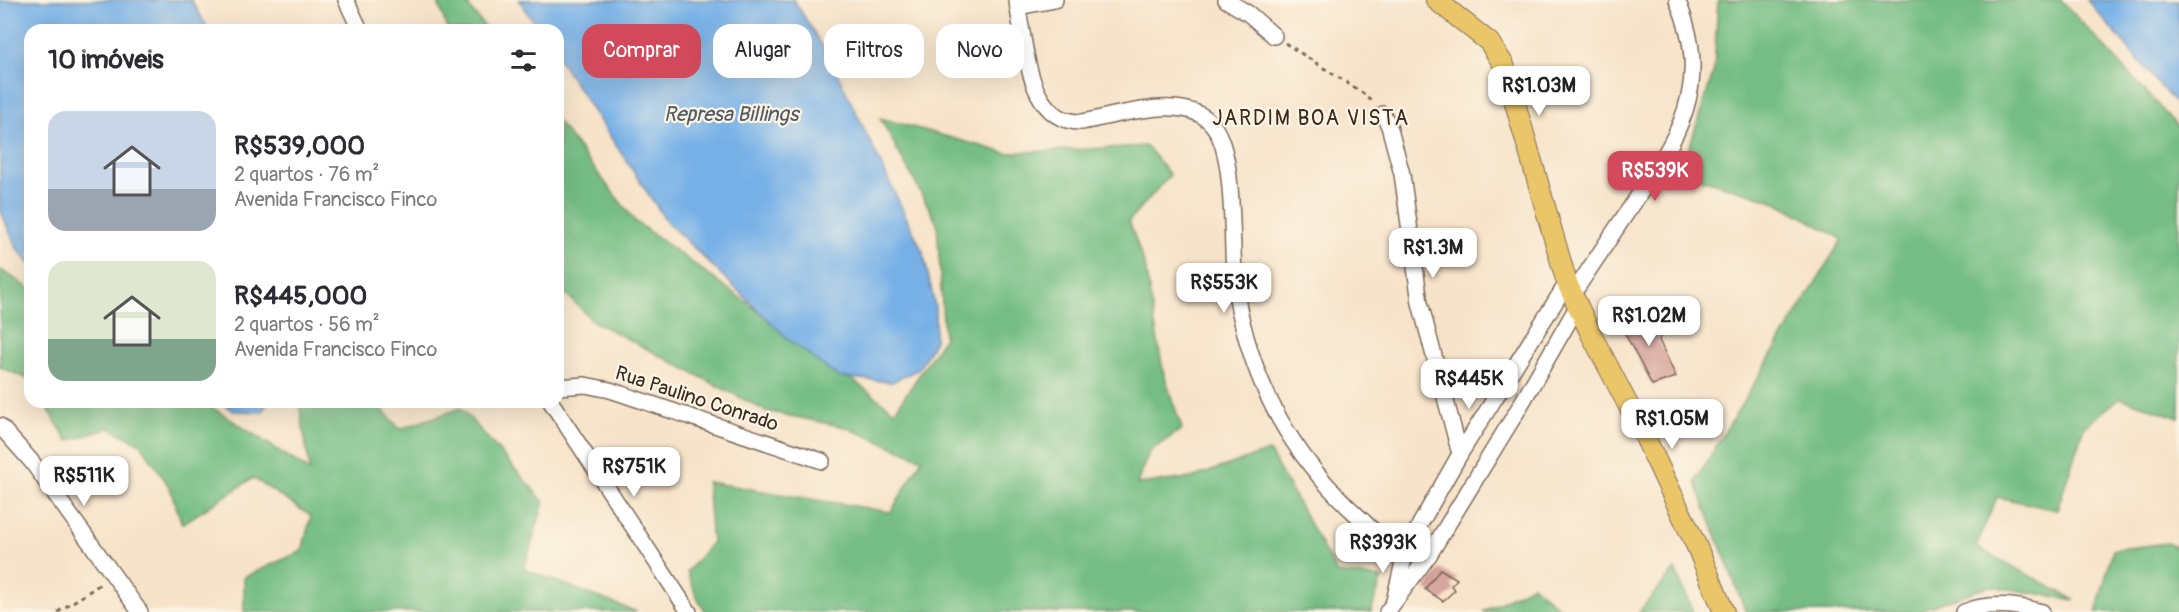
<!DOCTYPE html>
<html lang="pt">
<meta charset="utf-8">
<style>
:root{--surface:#fff;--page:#f7f7f7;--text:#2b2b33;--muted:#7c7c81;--accent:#d1495b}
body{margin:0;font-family:Pangolin,sans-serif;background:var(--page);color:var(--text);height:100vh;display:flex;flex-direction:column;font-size:22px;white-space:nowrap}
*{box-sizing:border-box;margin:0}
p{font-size:20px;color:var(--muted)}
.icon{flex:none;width:33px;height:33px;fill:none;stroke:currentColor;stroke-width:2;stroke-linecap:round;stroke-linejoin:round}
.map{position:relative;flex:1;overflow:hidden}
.drawer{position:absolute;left:24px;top:24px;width:540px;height:384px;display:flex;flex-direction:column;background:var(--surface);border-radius:18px;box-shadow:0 6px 24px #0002}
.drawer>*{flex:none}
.guide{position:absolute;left:582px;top:24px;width:570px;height:54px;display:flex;gap:12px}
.price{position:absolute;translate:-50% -51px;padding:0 14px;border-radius:12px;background:#fff;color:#222;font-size:20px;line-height:39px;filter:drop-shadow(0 2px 3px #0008)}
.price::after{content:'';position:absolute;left:50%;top:36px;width:18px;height:14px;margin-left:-9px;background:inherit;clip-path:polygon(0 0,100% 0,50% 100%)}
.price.active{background:var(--accent);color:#fff}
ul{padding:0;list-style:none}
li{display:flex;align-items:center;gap:18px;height:150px;padding:0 24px}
li span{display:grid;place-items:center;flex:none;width:168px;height:120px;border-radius:18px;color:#555}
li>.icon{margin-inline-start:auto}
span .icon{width:72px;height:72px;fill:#fffc;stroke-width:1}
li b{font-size:26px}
h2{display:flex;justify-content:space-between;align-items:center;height:72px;padding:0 24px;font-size:26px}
.pill{padding:0 21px;border-radius:18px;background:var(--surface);box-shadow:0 6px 24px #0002;font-size:21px;line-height:54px}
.pill.active{background:var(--accent);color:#fff}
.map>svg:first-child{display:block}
.forest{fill:#74bd84;stroke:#587451;stroke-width:1.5}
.water{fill:#76b0e7;stroke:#586d82;stroke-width:1.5}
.building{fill:#cf9690}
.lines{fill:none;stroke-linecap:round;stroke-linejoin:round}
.minor-casing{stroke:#7d6b5a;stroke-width:18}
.major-casing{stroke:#7d6b5a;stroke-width:22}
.path{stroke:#7d6b5a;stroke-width:3;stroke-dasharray:4.5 4.5;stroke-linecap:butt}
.minor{stroke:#fff;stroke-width:15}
.major{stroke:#ebc669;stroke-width:20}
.labels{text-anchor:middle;stroke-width:4.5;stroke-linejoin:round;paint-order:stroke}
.street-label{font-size:20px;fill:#3b2a1e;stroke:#fcf5e5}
.water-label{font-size:21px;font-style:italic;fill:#505964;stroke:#fcf5e5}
.neighbourhood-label{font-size:21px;letter-spacing:1.5px;fill:#3b2a1e;stroke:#fcf5e5}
</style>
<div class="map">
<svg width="2179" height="612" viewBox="0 0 2179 612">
<rect width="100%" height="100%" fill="#fcf5e5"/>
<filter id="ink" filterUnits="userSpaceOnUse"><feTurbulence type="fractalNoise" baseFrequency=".0167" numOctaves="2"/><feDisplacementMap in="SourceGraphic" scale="12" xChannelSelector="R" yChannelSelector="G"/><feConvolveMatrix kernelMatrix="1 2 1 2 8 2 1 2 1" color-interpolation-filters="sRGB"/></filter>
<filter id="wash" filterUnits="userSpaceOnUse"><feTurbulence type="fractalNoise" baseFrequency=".008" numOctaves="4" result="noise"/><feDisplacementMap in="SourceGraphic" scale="24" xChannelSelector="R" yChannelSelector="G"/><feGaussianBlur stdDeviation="1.35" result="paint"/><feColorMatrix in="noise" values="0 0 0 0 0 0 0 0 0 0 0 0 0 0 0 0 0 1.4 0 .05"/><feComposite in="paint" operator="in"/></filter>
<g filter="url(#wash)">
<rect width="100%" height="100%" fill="#f7e3c9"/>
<!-- forest -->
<g class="forest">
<polygon points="437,0 464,0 487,30 448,30"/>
<polygon points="1718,0 2061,0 2179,128 2179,418 2120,398 2084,427 2057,510 1997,497 1976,547 2075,600 1990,586 1923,609 1921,612 1746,612 1695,481 1842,239 1777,202 1681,173 1714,70"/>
<polygon points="880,118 1006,153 1147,146 1170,175 1129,221 1145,266 1163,371 1182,429 1149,452 1137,484 1191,478 1269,451 1337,573 1382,578 1371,612 706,612 698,600 687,572 712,542 707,482 891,512 922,459 845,427 766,411 593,321 558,286 558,122 635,221 895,411 944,338 937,223"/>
<polygon points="0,269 30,289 30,381 28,379 0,367"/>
<polygon points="43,402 204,402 310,471 299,402 379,402 382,409 400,429 461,408 544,502 524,569 637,612 244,612 244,577 302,551 311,516 253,478 182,524 170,488 141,444 110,428 68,441"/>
<polygon points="2167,543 2179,549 2179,612 2096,612 2113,550"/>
<polygon points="1675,569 1693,612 1639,612"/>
<polygon points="1533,585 1564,612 1483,612"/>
</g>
<!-- water -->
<g class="water">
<polygon points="0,0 191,0 209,30 30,30 30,264 16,247 0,209"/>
<polygon points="519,0 794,0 832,62 923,252 935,306 935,340 919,369 892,382 838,377 788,339 667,222 558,58 558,30 539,30"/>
<polygon points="2087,0 2179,0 2179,108"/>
<polygon points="219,402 268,402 262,412 234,411"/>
</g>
<g id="blocks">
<!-- building -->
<g class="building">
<polygon points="1666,317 1659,340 1676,377 1652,385 1618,320"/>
<polygon points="1440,569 1457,579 1451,586 1455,590 1443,601 1425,589"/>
</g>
</g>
</g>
<g filter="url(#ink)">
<use href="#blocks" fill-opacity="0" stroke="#7d6b5a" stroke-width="1.5"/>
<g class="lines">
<defs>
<g id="minor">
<polyline points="346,0 360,30"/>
<path d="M1017,0C1018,13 1021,25 1023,38C1029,72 1037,123 1082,122C1116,116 1180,94 1209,121C1239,148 1229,251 1236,293C1252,384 1291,456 1360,518C1379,536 1401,561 1429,555"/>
<polyline points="1226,0 1249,14 1274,36"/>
<polyline points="1018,7 1055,0"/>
<polyline points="1383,114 1389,126 1402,174 1420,303 1460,454"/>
<path d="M1572,295C1591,267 1609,239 1628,211C1676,141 1715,86 1677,0"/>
<polyline points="558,387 585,385 610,390 822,461"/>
<polyline points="551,402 689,612"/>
<polyline points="0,426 32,462 140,612"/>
<polyline points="1394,601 1405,554 1419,526 1460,454 1567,283"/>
<polyline points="1387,612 1429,555 1516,413 1577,307"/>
<path d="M1964,612C1989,602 2017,605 2042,612"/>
</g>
<polyline id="major" points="1436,0 1489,42 1504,65 1567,283 1591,334 1646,439 1697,547 1724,612"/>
</defs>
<!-- minor casing -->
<use href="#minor" class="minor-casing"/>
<!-- major casing -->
<use href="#major" class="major-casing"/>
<!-- path -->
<g class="path">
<polyline points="1285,43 1364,94 1374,103"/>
<polyline points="58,612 102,583"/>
</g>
<!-- minor -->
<use href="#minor" class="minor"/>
<!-- major -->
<use href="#major" class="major"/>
</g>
</g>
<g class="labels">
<!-- street labels -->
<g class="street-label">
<text transform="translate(697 398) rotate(18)" y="7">Rua Paulino Conrado</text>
</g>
<!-- water labels -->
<g class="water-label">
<text x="731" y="121">Represa Billings</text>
</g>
<!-- neighbourhood labels -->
<g class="neighbourhood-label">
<text x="1311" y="125">JARDIM BOA VISTA</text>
</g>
</g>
</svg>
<b class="price" style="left:1539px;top:117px">R$1.03M</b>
<b class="price active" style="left:1655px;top:202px">R$539K</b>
<b class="price" style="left:1433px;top:279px">R$1.3M</b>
<b class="price" style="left:1224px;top:314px">R$553K</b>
<b class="price" style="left:1649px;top:347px">R$1.02M</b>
<b class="price" style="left:1469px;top:410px">R$445K</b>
<b class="price" style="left:1672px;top:450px">R$1.05M</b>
<b class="price" style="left:634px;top:498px">R$751K</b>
<b class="price" style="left:84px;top:507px">R$511K</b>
<b class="price" style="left:1383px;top:574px">R$393K</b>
<div class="guide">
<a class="pill active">Comprar</a>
<a class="pill">Alugar</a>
<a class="pill">Filtros</a>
<a class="pill">Novo</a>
</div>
<section class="drawer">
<h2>10 imóveis<svg class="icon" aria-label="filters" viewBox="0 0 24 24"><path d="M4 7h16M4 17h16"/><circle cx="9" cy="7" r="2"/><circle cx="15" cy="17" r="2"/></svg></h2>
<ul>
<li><span style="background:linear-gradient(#c9d6e8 65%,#9aa5b1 0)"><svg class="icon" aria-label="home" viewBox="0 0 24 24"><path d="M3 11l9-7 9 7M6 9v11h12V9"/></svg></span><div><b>R$539,000</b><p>2 quartos · 76 m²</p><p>Avenida Francisco Finco</p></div></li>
<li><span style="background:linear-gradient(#dfe7d0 65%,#7fa58c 0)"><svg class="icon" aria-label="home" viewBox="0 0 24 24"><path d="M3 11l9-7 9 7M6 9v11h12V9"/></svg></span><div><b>R$445,000</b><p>2 quartos · 56 m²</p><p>Avenida Francisco Finco</p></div></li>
</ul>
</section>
</div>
